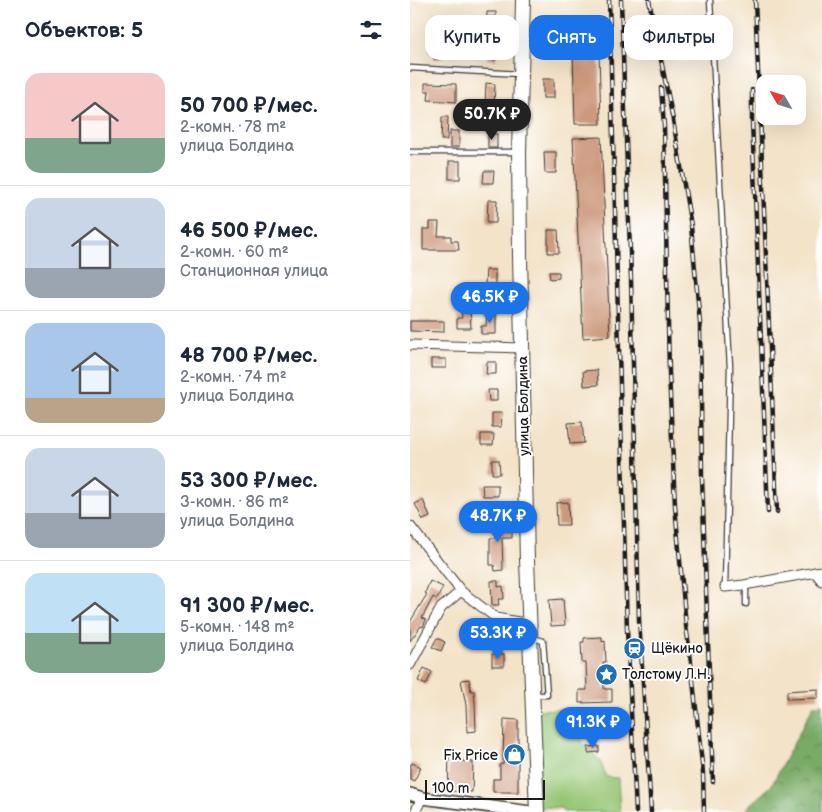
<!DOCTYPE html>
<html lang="ru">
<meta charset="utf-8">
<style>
:root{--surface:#fff;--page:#f2f2f3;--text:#1f2937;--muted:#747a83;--line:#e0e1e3;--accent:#1a73e8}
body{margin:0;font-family:"Balsamiq Sans",sans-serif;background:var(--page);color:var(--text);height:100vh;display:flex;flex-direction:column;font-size:19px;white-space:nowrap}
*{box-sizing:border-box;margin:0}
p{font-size:16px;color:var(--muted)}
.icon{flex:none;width:28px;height:28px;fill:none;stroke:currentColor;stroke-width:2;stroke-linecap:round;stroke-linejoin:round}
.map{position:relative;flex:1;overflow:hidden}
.sheet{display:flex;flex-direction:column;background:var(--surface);width:410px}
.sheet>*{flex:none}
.hud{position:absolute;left:15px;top:15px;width:321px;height:45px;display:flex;gap:10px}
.needle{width:32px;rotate:309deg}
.tools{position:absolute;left:346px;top:75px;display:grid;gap:10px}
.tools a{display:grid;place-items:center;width:50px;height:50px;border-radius:10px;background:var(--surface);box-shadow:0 5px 20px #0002;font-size:25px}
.scale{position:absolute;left:15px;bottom:12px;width:120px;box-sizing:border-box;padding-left:5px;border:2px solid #1c1c1c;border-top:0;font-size:14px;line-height:18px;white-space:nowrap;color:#1c1c1c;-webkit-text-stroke:4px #fff;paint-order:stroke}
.price{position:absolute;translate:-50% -42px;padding:0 11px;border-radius:18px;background:var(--accent);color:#fff;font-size:16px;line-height:32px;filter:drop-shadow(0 1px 2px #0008)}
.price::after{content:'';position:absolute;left:50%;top:30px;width:15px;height:11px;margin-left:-8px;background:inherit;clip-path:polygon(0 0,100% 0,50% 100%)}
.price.on{background:#222;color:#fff}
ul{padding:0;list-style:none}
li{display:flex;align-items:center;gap:15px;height:125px;padding:0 25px}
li+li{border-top:1px solid var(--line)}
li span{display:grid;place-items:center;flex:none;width:140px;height:100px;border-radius:15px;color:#555}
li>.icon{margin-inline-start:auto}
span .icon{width:60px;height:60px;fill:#fffc;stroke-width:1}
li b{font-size:21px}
h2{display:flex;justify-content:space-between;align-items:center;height:60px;padding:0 25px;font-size:21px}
.pill{padding:0 18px;border-radius:15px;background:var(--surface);box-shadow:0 5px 20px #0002;font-size:18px;line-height:45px}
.pill.on{background:var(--accent);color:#fff}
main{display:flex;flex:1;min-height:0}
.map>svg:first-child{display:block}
.grass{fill:#96c675;stroke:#597148}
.forest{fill:url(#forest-crowns);stroke:#4a6441}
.building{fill:#cd997d}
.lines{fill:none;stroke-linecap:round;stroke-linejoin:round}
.service-casing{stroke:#3c3a36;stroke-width:7}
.minor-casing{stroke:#3c3a36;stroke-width:11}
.tertiary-casing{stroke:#3c3a36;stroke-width:14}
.primary-casing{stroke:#3c3a36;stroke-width:16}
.service{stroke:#fff;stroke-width:4.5}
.minor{stroke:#fff;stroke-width:9}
.tertiary{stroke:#fff;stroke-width:11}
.primary{stroke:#fff;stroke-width:14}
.rail-casing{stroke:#1c1c1c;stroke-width:4.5}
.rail{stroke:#fff;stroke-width:2.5;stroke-dasharray:8;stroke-linecap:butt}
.labels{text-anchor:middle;stroke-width:4;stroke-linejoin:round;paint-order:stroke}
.street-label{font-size:14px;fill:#1c1c1c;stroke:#fff}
.poi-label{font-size:14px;fill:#1c1c1c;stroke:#fff;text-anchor:start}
</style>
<main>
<section class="sheet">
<h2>Объектов: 5<svg class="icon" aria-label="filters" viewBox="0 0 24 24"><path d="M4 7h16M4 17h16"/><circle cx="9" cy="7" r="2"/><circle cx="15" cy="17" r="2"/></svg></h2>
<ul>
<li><span style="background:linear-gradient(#f6c9c9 65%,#7fa58c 0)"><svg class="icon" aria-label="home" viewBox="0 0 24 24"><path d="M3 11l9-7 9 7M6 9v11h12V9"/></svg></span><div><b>50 700 ₽/мес.</b><p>2-комн. · 78 m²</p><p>улица Болдина</p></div></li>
<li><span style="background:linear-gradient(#c9d6e8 70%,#9aa5b1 0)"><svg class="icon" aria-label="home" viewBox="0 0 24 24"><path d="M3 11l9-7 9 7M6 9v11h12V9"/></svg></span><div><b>46 500 ₽/мес.</b><p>2-комн. · 60 m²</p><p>Станционная улица</p></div></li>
<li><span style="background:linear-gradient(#a9c7e8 75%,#b9a48a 0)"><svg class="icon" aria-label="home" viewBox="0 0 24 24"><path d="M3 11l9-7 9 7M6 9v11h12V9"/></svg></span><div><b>48 700 ₽/мес.</b><p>2-комн. · 74 m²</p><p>улица Болдина</p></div></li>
<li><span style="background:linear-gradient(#c9d6e8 65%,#9aa5b1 0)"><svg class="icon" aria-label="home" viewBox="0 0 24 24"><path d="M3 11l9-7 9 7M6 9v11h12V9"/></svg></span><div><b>53 300 ₽/мес.</b><p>3-комн. · 86 m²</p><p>улица Болдина</p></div></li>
<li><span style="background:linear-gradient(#bfe0f5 60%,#7fa58c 0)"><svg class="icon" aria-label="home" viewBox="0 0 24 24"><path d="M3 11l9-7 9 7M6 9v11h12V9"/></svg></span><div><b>91 300 ₽/мес.</b><p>5-комн. · 148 m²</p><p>улица Болдина</p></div></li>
</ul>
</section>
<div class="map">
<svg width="412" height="812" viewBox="0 0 412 812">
<defs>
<pattern id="forest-crowns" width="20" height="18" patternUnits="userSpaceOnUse" patternTransform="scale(1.25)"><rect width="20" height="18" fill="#78ab66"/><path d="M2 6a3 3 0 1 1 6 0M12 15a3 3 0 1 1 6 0" fill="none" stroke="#628a53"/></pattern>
</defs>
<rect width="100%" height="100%" fill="#fff"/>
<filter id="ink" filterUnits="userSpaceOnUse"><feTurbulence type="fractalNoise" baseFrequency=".02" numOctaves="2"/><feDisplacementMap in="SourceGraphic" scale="10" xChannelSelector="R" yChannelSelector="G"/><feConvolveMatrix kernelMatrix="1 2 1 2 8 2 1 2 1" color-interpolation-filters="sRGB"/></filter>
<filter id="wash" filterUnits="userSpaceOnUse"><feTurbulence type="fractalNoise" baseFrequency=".0096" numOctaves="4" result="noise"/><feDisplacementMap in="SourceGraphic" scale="20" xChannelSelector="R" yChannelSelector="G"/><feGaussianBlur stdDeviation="1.12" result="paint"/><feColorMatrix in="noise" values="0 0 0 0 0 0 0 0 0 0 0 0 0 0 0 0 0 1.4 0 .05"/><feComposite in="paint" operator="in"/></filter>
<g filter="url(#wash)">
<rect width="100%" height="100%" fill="#f3e3c8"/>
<!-- grass -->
<path class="grass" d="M154,709C161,718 172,730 172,743L190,760L196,777L208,778L210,812H153L152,808L129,807L125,710Z"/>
<!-- forest -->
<polygon class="forest" points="412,704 412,812 337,812 337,807 361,786 404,705"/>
<g id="blocks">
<!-- building -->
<g class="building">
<polygon points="77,12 86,12 85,35 76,35"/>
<polygon points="24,36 31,36 31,59 24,59 24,53 19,53 19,44 25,44"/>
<polygon points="78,51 86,51 86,60 77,59"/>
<polygon points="189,52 191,124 165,124 163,53"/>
<rect x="133" y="79" width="11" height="19"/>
<polygon points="15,83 46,84 46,102 18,100 19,91 15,91"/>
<polygon points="76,83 85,84 84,107 86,118 66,119 66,108 75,107"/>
<polygon points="32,117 38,117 37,140 31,140"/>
<rect x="40" y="131" width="9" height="16"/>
<rect x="78" y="134" width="9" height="14"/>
<polygon points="191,137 200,336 173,338 163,138"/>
<polygon points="134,152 146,152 146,173 135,173"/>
<rect x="39" y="161" width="11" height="18"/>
<polygon points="74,171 84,171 83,183 73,183"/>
<polygon points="78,200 87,200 86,223 77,223"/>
<polygon points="20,222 29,222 28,236 41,236 41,241 48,241 49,250 13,250 13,229 20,229"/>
<polygon points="138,230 148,230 149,253 138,253"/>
<polygon points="76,270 85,270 85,284 75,284"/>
<polygon points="139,272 149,272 149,278 140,279"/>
<polygon points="60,308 61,328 47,328 47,318 52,318 51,309"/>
<polygon points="77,312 86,312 86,334 71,334 71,326 76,326"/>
<polygon points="0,321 34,321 34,332 0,331"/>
<rect x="21" y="359" width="15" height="9"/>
<polygon points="77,362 86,362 86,374 76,374"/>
<polygon points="187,370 188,385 174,386 173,371"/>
<polygon points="78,390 87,390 87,401 79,401"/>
<polygon points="82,413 92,413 91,427 82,427"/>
<polygon points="172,422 174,443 160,444 158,423"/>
<polygon points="71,434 84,434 83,445 71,445"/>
<polygon points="82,460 89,460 90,474 82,474"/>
<polygon points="72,485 88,485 88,496 73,496"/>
<polygon points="13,500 20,517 13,520 5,504"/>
<polygon points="158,502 159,525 147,525 146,503"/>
<polygon points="91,515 92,531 102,531 102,538 92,538 93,570 85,571 84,565 80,565 80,538 86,538 86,525 78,525 78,516"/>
<polygon points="20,581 33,587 27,599 23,597 12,618 16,620 13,627 11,626 0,641 0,622 17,594 15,593"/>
<polygon points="81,581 88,581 88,587 93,586 94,599 88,599 89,605 82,605"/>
<polygon points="153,599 155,625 141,626 139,600"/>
<polygon points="192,637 192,642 195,641 196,662 193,662 194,689 202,689 202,702 169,703 169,690 177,690 176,663 172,663 171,642 174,642 174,638"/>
<polygon points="27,638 35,642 31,651 22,647"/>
<rect x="82" y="654" width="12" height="12"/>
<polygon points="14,668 22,672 16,685 8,681"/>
<polygon points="59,679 61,691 64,691 65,703 66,731 57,732 56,705 51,680"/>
<polygon points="408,689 408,698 377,699 377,691"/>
<polygon points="94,719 108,720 108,792 83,792 83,779 90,779 90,764 93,764"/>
<polygon points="189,746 189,752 178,753 178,747"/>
<polygon points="39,756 49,756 49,761 63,762 62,792 38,791"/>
<polygon points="2,763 11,767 4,781 0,779 0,766"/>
</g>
</g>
</g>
<g filter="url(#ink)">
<use href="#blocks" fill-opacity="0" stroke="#3c3a36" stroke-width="1"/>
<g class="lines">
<defs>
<g id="service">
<polyline points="300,0 320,367 315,587"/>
<polyline points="0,68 110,74"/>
<polyline points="0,152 108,152"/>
<polyline points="334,585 336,590 336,604"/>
<polyline points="121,637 133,641 137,695 124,695"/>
</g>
<g id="minor">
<polyline points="0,345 112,348"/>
<polyline points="0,526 51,591 86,618 120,624"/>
<polyline points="405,572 412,581"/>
<polyline points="315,587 334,585 412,571"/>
<polyline points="0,665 31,608 51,591"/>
<polyline points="5,812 12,798"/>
</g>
<polyline id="tertiary" points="0,794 12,798 121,812"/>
<polyline id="primary" points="113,0 109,152 110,256 117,560 127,812"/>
</defs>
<!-- service casing -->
<use href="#service" class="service-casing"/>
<!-- minor casing -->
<use href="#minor" class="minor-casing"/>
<!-- tertiary casing -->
<use href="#tertiary" class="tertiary-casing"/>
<!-- primary casing -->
<use href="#primary" class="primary-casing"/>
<!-- service -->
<use href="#service" class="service"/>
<!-- minor -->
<use href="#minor" class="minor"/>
<!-- tertiary -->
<use href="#tertiary" class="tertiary"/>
<!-- primary -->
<use href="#primary" class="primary"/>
<defs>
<g id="rail">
<polyline points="199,0 217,630 226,812"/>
<polyline points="211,0 221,279 229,619 241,812"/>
<polyline points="239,0 263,120 281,226 290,323 292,477 303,782"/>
<polyline points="345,0 367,512"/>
<polyline points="251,88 254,126 259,372 265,506 276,626 280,653 293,773 294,812"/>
<polyline points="342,90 342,120 358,512"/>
</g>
</defs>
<!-- rail casing -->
<use href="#rail" class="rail-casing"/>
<!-- rail -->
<use href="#rail" class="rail"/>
</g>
</g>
<!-- icons -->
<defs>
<symbol id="station-disc" viewBox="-11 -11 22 22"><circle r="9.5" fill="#1f6fb2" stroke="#fff"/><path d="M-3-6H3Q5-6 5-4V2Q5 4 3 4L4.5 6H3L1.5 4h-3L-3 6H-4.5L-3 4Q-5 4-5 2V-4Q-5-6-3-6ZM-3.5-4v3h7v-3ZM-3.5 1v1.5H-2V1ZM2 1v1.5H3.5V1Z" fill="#fff"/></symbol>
<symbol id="sight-disc" viewBox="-11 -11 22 22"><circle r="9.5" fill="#1f6fb2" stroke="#fff"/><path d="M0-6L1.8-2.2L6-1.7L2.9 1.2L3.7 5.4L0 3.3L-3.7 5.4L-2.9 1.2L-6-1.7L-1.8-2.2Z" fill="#fff"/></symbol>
<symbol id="shop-disc" viewBox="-11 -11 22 22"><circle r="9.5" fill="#1f6fb2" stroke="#fff"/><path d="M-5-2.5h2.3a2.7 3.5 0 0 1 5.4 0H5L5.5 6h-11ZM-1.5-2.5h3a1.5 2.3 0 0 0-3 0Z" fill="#fff"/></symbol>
</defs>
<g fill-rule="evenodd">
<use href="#station-disc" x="212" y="636" width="25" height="25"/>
<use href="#sight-disc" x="184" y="662" width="25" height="25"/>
<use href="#shop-disc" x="92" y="742" width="25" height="25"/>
</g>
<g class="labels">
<!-- street labels -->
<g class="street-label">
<text transform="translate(113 406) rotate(-91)" y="5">улица Болдина</text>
</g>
<!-- poi labels -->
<g class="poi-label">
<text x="241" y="653">Щёкино</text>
<text x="212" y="679">Толстому Л.Н.</text>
<text x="88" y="760" text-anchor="end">Fix Price</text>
</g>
</g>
</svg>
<div class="tools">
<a><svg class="needle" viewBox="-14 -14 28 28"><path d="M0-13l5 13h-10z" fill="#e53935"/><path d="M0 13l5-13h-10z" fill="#747a83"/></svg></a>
</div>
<div class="scale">100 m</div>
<b class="price on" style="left:82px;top:141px">50.7K ₽</b>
<b class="price" style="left:80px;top:324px">46.5K ₽</b>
<b class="price" style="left:88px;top:543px">48.7K ₽</b>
<b class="price" style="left:88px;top:660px">53.3K ₽</b>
<b class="price" style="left:183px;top:749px">91.3K ₽</b>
<div class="hud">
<a class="pill">Купить</a>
<a class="pill on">Снять</a>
<a class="pill">Фильтры</a>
</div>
</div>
</main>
